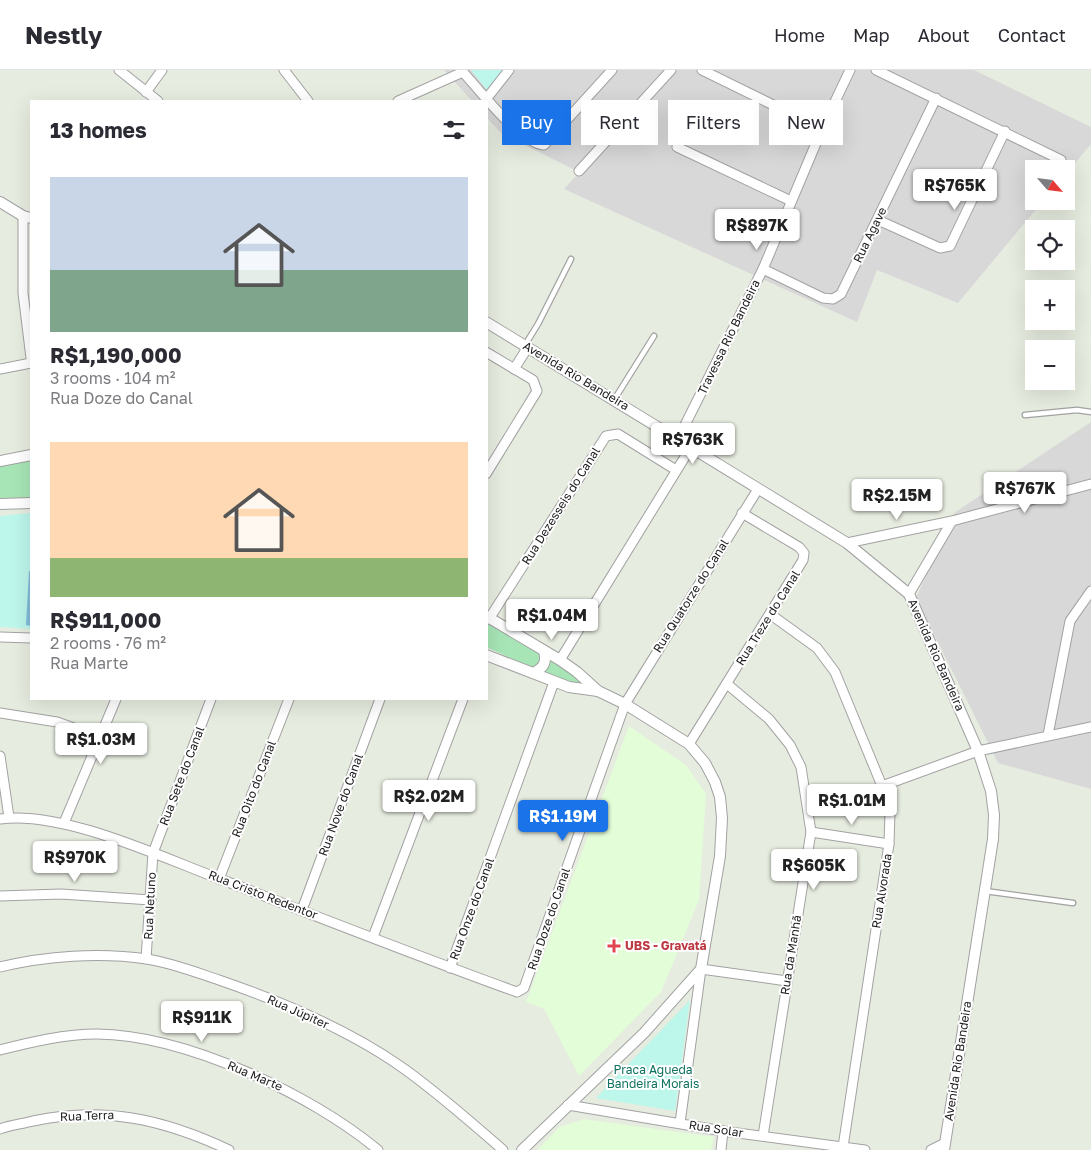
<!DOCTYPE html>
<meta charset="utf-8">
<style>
:root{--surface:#fff;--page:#f7f7f7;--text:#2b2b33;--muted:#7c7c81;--line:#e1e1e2;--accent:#1a73e8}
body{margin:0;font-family:"Golos Text",sans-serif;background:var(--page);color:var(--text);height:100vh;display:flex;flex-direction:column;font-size:19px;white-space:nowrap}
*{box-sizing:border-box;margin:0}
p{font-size:16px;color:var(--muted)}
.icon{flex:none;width:28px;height:28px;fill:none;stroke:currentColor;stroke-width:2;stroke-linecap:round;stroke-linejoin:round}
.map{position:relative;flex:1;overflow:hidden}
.panel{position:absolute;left:30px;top:30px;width:458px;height:600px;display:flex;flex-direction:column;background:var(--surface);border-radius:0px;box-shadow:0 5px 20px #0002}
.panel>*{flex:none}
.guide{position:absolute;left:502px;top:30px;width:475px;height:45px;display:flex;gap:10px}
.needle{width:32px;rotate:118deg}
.buttons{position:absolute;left:1025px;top:90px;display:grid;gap:10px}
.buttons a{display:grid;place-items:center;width:50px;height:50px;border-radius:0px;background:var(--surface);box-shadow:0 5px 20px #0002;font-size:25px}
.price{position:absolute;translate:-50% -42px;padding:0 11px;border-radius:5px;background:#fff;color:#222;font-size:16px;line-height:32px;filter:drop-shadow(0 1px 2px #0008)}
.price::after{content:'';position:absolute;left:50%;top:30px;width:15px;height:11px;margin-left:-8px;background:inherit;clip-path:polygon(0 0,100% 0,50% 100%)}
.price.on{background:var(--accent);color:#fff}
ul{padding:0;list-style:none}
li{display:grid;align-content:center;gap:10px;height:265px;padding:0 20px}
li span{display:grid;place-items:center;height:155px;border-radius:0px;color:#555}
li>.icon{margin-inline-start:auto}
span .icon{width:90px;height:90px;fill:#fffc;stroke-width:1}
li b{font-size:21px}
h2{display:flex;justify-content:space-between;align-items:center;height:60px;padding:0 20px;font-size:21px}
.chip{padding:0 18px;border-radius:0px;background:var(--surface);box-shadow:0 5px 20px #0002;font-size:18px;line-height:45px}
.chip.on{background:var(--accent);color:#fff}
header{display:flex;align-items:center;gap:30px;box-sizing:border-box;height:70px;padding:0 25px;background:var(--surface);border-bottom:1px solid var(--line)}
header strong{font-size:24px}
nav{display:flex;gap:28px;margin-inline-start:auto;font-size:18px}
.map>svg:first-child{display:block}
.residential{fill:#d9d8d8}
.education{fill:#e2fdd8}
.grass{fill:#a7e5b6}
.park{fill:#bdf6eb}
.pitch{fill:#81bbd9}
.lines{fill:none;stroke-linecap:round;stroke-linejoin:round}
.service-casing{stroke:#a2a2a2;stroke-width:7}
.minor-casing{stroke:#a2a2a2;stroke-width:11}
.tertiary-casing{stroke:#a2a2a2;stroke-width:12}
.service{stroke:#fff;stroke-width:4.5}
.minor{stroke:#fff;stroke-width:9}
.tertiary{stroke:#fff;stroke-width:10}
.health-dot{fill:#e0444e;stroke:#fff;stroke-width:2}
.labels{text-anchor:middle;stroke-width:4;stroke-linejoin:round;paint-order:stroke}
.street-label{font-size:12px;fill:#1b1b1b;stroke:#fff}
.health-label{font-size:12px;font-weight:bold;fill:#be3a42;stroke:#fff;text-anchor:start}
.park-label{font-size:12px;fill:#10725f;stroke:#fff}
</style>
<header>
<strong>Nestly</strong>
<nav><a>Home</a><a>Map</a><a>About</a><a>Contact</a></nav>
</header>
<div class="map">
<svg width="1091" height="1080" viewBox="0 0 1091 1080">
<rect width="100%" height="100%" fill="#e7ece0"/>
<!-- residential -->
<g class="residential">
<polygon points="444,0 667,0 577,101 502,64 486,47 486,31 472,31"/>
<polygon points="673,0 974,0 1091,57 1091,74 1066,104 1066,99 1034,99 1034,131 1043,131 958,233 877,200 857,252 564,119"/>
<polygon points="1091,352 1091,719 998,693 916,528 954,443"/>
</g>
<!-- education -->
<g class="education">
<polygon points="629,656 686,695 706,724 699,830 661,922 579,1006 544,939 526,932"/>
<polygon points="584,1049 714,1067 711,1080 537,1080 560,1057"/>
</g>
<!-- grass -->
<g class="grass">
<polygon points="31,385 31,433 0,435 0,391"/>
<polygon points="486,548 617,631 555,608 486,577"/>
</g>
<!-- park -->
<g class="park">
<polygon points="471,0 503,0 487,20"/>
<polygon points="31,443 31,559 0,557 0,446"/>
<polygon points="690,930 675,1041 596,1028"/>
</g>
<!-- pitch -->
<polygon class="pitch" points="29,501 31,501 31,556 26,555"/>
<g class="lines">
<defs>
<g id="service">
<polyline points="525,275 538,254 571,189"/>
<polyline points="614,330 654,266"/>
<polyline points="1025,345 1077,340 1091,342"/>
<polyline points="985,821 1073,833"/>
</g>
<g id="minor">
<polyline points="119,0 158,31"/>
<polyline points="284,0 308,31"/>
<path d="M461,0C480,20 518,72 544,75L612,0"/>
<polyline points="702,0 822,59"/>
<polyline points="876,0 1061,90"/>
<polyline points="146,22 162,0"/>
<polyline points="487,28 509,0"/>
<polyline points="398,31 463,2"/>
<polyline points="677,77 791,131"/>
<polyline points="579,101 671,0"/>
<polyline points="23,146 23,223 31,288"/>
<polyline points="878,150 940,178 950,176 1005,61"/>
<polyline points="763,199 823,228 833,229 841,224 936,28"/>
<polyline points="486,282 533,310 537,321 486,404"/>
<polyline points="0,299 31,293"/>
<polyline points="514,299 528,277"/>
<polyline points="678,369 763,199 822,59 850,0"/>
<polyline points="847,473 952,451 1091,414"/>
<polyline points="909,524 952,451"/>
<polyline points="770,544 817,578 835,602 882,716 890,742 889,774 843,1077"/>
<polyline points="489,549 606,366 618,364 676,400"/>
<polyline points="0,567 31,568"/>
<polyline points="560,590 691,377"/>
<polyline points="727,614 769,649 790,675 801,697 811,762 763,1066"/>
<polyline points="0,643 57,652 99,667"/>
<polyline points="1048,665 1070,551 1091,521"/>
<polyline points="689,674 803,490 804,483 799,477 742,443"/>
<polyline points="0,686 9,747"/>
<polyline points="882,716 978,681 1091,657"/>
<path d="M0,749C62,740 161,787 220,809C319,847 417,886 517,922L524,918L625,634L758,419"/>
<polyline points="64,753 116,629"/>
<polyline points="811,762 889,774"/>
<polyline points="219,809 289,629"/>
<polyline points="0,826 61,824 151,830"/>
<polyline points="302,840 380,629"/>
<polyline points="373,867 463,629"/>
<polyline points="146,889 153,783 211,629"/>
<path d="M0,897C46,886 99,882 147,889C172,893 195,902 219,910C283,932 348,959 403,998C438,1023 471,1052 503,1080"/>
<polyline points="450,898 554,612"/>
<path d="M0,980C31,972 65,964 97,964C185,965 311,1024 378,1080"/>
<polyline points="568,1035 723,1061 865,1080"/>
<polyline points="680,1053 701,899 787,911"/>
<path d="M0,1059C10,1055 22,1054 33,1051C105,1036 163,1049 229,1080"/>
<polyline points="721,1080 723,1061"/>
<polyline points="931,1080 945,1073"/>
</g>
<g id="tertiary">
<polyline points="0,132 23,146 31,148"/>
<polyline points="486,252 847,473 909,524 978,681 991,721 994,745 993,769 944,1080"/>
<polyline points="0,391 31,385"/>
<polyline points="0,434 31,433"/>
<polyline points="486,546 560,590 577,602 598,621 625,634 689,674 705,693 715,712 720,727 722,748 720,786 701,899 644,963 522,1080"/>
<polyline points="486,585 569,617 598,621"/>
<path d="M533,603C544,598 547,592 544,581"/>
</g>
</defs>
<!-- service casing -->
<use href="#service" class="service-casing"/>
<!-- minor casing -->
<use href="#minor" class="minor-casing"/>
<!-- tertiary casing -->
<use href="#tertiary" class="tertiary-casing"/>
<!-- service -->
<use href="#service" class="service"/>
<!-- minor -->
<use href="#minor" class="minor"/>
<!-- tertiary -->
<use href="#tertiary" class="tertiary"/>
</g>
<!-- markers -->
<path class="health-dot" d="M611.5 868.5h5v5h5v5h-5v5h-5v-5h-5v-5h5z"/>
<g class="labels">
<!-- street labels -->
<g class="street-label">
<text transform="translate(870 165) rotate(-64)" y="4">Rua Agave</text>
<text transform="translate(729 267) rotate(-64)" y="4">Travessa Rio Bandeira</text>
<text transform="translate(576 306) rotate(31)" y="4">Avenida Rio Bandeira</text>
<text transform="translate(561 436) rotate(-58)" y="4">Rua Dezesseis do Canal</text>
<text transform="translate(691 526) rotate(-58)" y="4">Rua Quatorze do Canal</text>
<text transform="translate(768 548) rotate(-58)" y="4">Rua Treze do Canal</text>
<text transform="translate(936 585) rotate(66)" y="4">Avenida Rio Bandeira</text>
<text transform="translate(182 706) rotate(-69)" y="4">Rua Sete do Canal</text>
<text transform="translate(254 719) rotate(-69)" y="4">Rua Oito do Canal</text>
<text transform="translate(341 735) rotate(-70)" y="4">Rua Nove do Canal</text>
<text transform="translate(882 821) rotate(-81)" y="4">Rua Alvorada</text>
<text transform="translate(263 825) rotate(21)" y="4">Rua Cristo Redentor</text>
<text transform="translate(150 836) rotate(-87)" y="4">Rua Netuno</text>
<text transform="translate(472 839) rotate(-70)" y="4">Rua Onze do Canal</text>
<text transform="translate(549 849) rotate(-71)" y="4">Rua Doze do Canal</text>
<text transform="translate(791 885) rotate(-81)" y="4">Rua da Manhã</text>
<text transform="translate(298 942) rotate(24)" y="4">Rua Júpiter</text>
<text transform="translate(958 991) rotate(-81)" y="4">Avenida Rio Bandeira</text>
<text transform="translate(255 1006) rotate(23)" y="4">Rua Marte</text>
<text transform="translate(87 1046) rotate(-2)" y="4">Rua Terra</text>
<text transform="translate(716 1059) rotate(9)" y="4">Rua Solar</text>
</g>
<!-- health labels -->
<g class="health-label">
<text x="625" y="880">UBS - Gravatá</text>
</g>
<!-- park labels -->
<g class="park-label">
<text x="653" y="1004">Praca Agueda<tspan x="653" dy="14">Bandeira Morais</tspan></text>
</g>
</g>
</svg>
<div class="buttons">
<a><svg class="needle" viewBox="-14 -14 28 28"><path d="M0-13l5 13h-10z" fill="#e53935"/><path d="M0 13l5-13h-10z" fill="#7c7c81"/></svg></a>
<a><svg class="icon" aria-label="locate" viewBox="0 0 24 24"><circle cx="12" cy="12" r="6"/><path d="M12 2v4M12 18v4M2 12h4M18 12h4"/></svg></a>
<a>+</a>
<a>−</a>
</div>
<b class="price" style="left:955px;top:141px">R$765K</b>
<b class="price" style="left:757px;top:181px">R$897K</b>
<b class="price" style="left:693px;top:395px">R$763K</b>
<b class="price" style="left:1025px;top:444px">R$767K</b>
<b class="price" style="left:897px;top:451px">R$2.15M</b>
<b class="price" style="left:552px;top:571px">R$1.04M</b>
<b class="price" style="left:101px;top:695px">R$1.03M</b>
<b class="price" style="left:429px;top:752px">R$2.02M</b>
<b class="price" style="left:852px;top:756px">R$1.01M</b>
<b class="price on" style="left:563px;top:772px">R$1.19M</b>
<b class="price" style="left:75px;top:813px">R$970K</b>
<b class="price" style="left:814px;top:821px">R$605K</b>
<b class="price" style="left:202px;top:973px">R$911K</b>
<div class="guide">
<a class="chip on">Buy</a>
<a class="chip">Rent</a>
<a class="chip">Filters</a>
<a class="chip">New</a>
</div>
<section class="panel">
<h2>13 homes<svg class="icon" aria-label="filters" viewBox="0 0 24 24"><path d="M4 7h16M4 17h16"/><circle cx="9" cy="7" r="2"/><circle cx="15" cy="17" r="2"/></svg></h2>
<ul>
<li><span style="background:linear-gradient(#c9d6e8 60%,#7fa58c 0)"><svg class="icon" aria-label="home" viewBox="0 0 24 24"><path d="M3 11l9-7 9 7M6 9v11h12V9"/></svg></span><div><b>R$1,190,000</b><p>3 rooms · 104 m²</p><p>Rua Doze do Canal</p></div></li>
<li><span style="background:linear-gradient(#ffd9b3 75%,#8fb573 0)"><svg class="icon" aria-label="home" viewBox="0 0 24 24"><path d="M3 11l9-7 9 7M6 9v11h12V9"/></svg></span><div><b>R$911,000</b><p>2 rooms · 76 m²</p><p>Rua Marte</p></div></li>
</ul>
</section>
</div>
